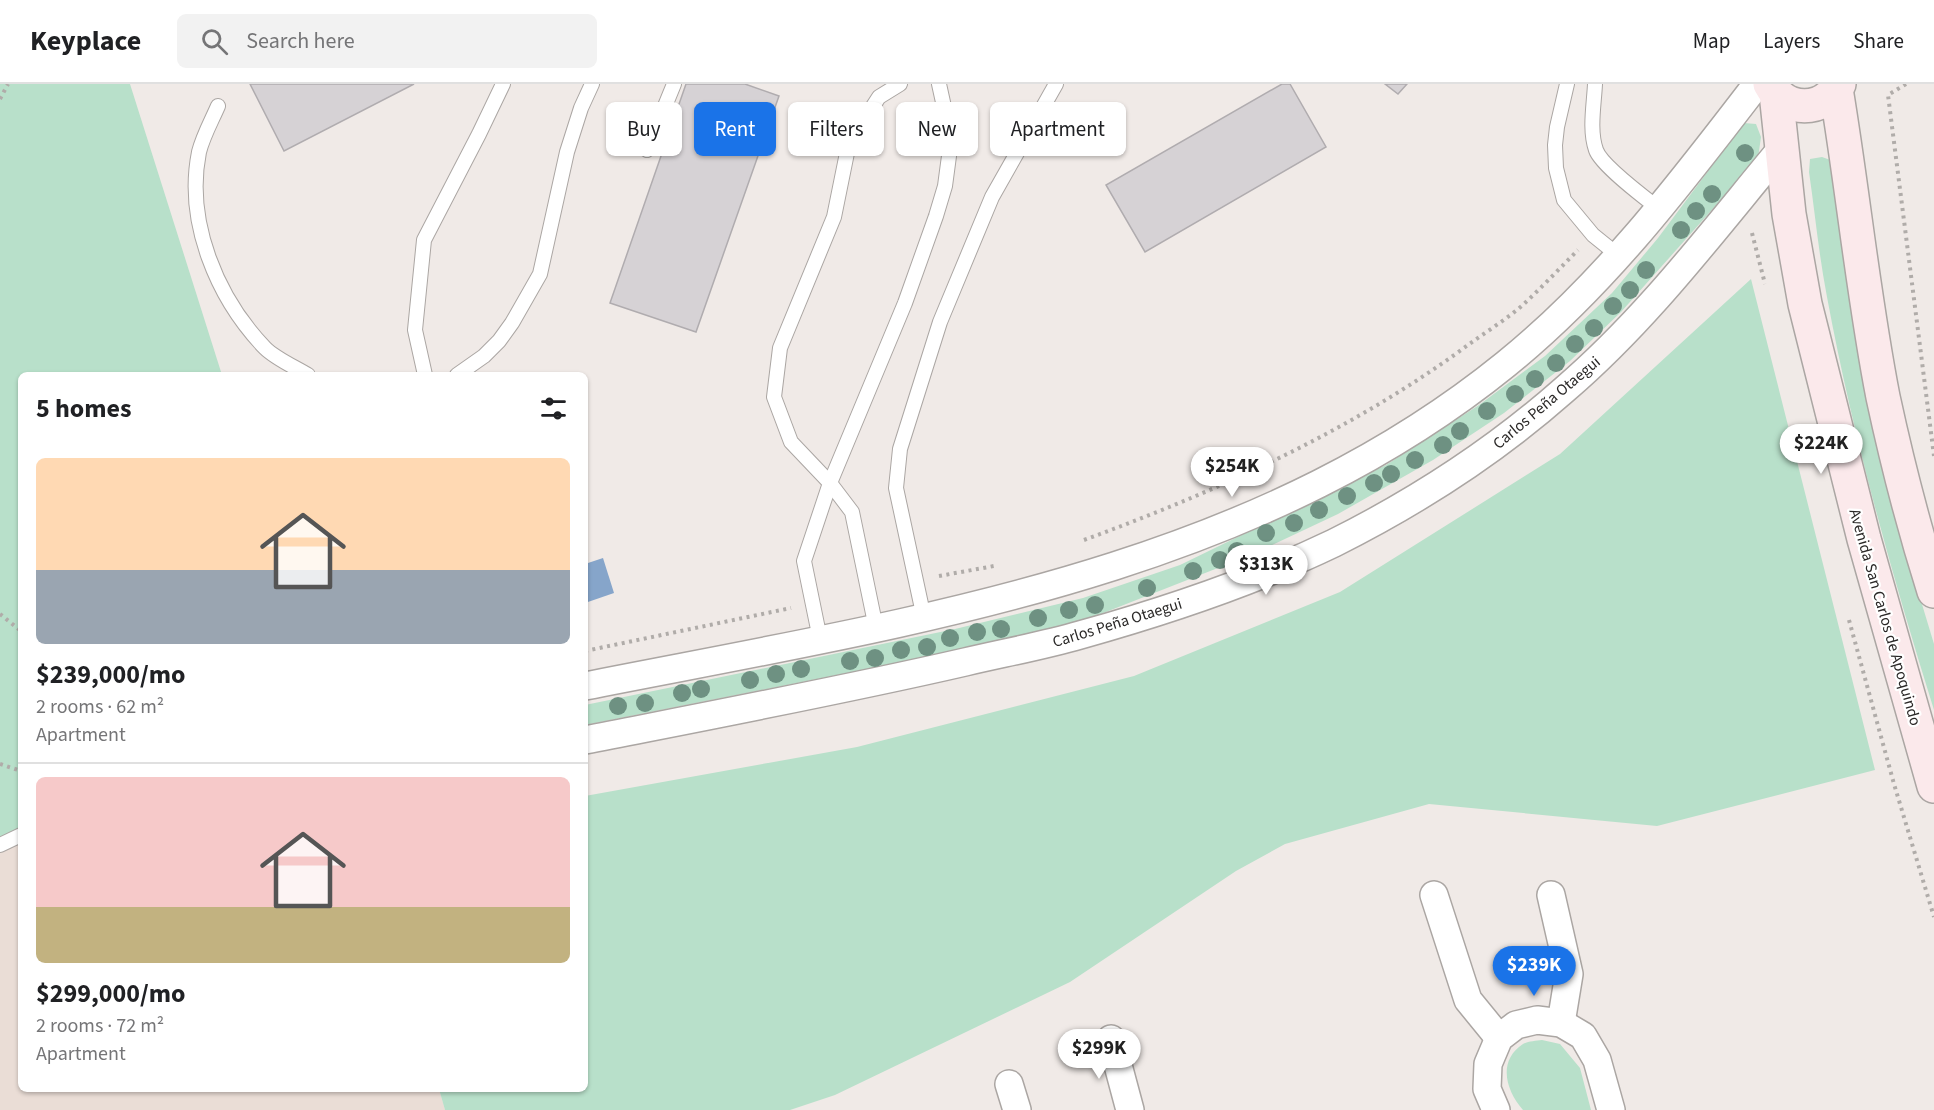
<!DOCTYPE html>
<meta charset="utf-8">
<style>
:root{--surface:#fff;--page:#f2f2f2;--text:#202124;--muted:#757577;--line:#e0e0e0;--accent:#1a73e8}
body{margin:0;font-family:"Source Sans 3",sans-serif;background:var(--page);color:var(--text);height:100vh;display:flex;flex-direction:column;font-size:22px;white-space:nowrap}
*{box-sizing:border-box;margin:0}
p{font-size:20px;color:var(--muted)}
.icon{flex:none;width:33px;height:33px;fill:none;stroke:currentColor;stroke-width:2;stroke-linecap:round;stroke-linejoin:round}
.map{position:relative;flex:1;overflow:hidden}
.panel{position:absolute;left:18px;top:288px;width:570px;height:720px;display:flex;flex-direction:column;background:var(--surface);border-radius:9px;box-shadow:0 2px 4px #0004}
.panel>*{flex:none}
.top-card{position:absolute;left:606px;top:18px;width:570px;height:54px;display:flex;gap:12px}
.price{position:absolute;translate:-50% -51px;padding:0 14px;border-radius:21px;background:#fff;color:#222;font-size:20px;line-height:39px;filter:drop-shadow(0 2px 3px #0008)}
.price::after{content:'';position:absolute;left:50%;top:36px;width:18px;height:14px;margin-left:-9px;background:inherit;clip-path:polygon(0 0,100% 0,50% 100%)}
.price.on{background:var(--accent);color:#fff}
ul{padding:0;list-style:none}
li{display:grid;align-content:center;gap:12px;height:318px;padding:0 18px}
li+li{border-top:2px solid var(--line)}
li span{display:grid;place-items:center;height:186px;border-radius:9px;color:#555}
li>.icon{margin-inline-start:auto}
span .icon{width:108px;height:108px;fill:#fffc;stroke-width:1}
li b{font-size:26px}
h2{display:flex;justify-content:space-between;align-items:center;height:72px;padding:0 18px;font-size:26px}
.tag{padding:0 21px;border-radius:9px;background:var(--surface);box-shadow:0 2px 4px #0004;font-size:21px;line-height:54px}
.tag.on{background:var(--accent);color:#fff}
header{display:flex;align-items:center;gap:36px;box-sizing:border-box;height:84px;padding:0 30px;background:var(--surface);border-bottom:2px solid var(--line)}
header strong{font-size:28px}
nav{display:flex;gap:33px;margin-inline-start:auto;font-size:21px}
.search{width:420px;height:54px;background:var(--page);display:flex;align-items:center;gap:15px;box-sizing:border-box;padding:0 21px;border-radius:9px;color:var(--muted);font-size:22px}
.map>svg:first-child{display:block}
.built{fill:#eaddd6}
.green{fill:#b8e0ca}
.water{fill:#86a5ca}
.building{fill:#d6d2d5;stroke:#b0acaf;stroke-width:1.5}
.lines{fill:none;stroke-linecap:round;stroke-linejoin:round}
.lane-casing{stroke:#aba6a3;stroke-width:16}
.street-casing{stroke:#aba6a3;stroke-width:30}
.secondary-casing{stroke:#aba6a3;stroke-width:36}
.path{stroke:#b0aca9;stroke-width:4;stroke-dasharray:3 4.5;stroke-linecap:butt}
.lane{stroke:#fff;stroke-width:14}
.street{stroke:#fff;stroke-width:27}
.secondary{stroke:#fbe9eb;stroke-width:33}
.tree{fill:#6e9182}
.labels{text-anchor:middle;stroke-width:4.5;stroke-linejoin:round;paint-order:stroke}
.street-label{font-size:16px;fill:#2a2827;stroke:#fff}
</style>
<header>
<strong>Keyplace</strong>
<div class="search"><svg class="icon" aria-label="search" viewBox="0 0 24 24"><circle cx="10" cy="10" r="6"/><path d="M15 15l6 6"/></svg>Search here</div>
<nav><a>Map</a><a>Layers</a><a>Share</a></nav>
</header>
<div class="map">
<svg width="1934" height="1026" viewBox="0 0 1934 1026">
<rect width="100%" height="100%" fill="#f0eae7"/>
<!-- built -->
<polygon class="built" points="21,755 21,1005 439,1005 445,1026 0,1026 0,760"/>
<!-- green -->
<g class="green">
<polygon points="0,0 130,0 222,291 21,291 21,755 0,760"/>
<polygon points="1744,39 1756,40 1761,53 1758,74 1621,228 1570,277 1504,329 1433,376 1338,430 1251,471 1088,535 938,571 585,641 585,621 955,545 1083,514 1180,481 1386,381 1479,321 1545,272 1612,209 1658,154"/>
<path d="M1822,73L1833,77L1892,421L1934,560V626C1892,491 1853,353 1827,213C1819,172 1815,129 1809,88L1810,75Z"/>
<polygon points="1751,195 1875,686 1657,742 1429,720 1285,760 1236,787 1070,898 835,1011 790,1026 445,1026 439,1005 585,1005 585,712 857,663 1134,592 1340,508 1560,370"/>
<path d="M1542,956L1560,960L1580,984L1591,1026H1523C1506,1007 1497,977 1523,960C1528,957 1536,957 1542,956Z"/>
</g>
<!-- water -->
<polygon class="water" points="603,474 614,509 585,519 585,480"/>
<!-- building -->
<g class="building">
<polygon points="250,0 414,0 284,67"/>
<polygon points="686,0 745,0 779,12 696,248 610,219"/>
<polygon points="1282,0 1290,0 1326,63 1145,168 1106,101"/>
<polygon points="1385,0 1407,0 1398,10"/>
</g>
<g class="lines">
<defs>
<g id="lane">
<polyline points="1567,0 1557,43 1555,61 1556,84 1564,116 1593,151 1619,172"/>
<path d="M1595,0C1594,21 1589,46 1596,66C1601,81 1645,114 1658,124"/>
<path d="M218,22C212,36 203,52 199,68C185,138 217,214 265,264C276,275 295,283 308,291"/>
<polyline points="647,66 674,0"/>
<polyline points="425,291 415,246 424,156 479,50 503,0"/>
<polyline points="457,291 484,272 499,257 512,239 540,190 567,68 581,24 592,0"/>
<polyline points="924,534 896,404 900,365 940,238 992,113 1056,0"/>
<polyline points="876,544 852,428 830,399 791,358 774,313 780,264 834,133 849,59 879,13 900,0"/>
<polyline points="820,555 804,477 830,399 905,219 936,132 945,102 949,72 948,41 939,0"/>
<polyline points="0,761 21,751"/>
</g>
<g id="street">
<path d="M585,602C903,539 1246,491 1506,280C1604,201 1681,99 1757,0"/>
<path d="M585,656C712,631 839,607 965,578C1003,569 1042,562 1080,551C1166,527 1253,498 1334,459C1416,418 1495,367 1564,306C1647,235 1712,148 1782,64"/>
<polyline points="1434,811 1468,916 1499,954"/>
<polyline points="1551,811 1569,890 1561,939"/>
<polyline points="1111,955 1130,1026"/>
<polyline points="1009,1000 1017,1026"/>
<polyline points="1496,1026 1487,1005 1488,980 1499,954 1516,941 1537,936 1561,939 1583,952 1597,976 1611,1026"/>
</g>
<g id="secondary">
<path d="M1770,0C1785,29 1824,29 1839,0"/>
<path d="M1836,5C1853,107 1863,211 1883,313C1897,378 1914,444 1934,507"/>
<polyline points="1776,9 1789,130 1805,220 1864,455 1934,702"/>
</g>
</defs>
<!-- lane casing -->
<use href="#lane" class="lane-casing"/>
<!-- street casing -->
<use href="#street" class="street-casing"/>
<!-- secondary casing -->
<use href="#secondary" class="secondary-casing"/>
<!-- path -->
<g class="path">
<polyline points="1906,0 1888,11 1934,372"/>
<polyline points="0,15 8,0"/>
<polyline points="1752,149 1765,200"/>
<path d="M1084,456C1220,406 1351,347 1468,261C1487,247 1509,234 1526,218C1544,201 1561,183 1578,166"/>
<polyline points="939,492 994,482"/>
<polyline points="0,530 21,547"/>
<polyline points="1849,536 1894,700 1934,833"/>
<polyline points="585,567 791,524"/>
<polyline points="0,680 21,687"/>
</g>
<!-- lane -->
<use href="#lane" class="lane"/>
<!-- street -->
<use href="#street" class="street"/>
<!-- secondary -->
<use href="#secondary" class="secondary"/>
</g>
<!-- trees -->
<g class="tree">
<circle cx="1745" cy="69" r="9"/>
<circle cx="1712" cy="110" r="9"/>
<circle cx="1696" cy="127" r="9"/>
<circle cx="1681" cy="146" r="9"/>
<circle cx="1646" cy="186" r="9"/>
<circle cx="1630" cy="206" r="9"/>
<circle cx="1613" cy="222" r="9"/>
<circle cx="1594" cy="244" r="9"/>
<circle cx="1575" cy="260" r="9"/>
<circle cx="1556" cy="279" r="9"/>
<circle cx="1535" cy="295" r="9"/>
<circle cx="1515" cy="310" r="9"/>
<circle cx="1487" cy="327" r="9"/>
<circle cx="1460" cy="347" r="9"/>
<circle cx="1443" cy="361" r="9"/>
<circle cx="1415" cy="376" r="9"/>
<circle cx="1391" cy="390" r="9"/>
<circle cx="1374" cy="399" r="9"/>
<circle cx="1347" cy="412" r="9"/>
<circle cx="1319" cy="426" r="9"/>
<circle cx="1294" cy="439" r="9"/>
<circle cx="1266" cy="449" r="9"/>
<circle cx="1237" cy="467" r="9"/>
<circle cx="1220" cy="476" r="9"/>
<circle cx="1193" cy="487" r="9"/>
<circle cx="1147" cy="504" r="9"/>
<circle cx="1095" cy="521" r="9"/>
<circle cx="1069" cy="526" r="9"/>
<circle cx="1038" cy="534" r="9"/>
<circle cx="1001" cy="545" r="9"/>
<circle cx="977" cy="548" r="9"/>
<circle cx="950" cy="554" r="9"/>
<circle cx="927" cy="563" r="9"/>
<circle cx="901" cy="566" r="9"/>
<circle cx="875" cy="574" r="9"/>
<circle cx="850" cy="577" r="9"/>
<circle cx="801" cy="585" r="9"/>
<circle cx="776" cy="590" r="9"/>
<circle cx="750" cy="596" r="9"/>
<circle cx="701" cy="605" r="9"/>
<circle cx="682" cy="609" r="9"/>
<circle cx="645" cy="619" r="9"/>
<circle cx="618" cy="622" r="9"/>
</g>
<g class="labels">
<!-- street labels -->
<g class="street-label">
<text transform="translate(1546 318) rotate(-40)" y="6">Carlos Peña Otaegui</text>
<text transform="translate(1886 533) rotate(74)" y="6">Avenida San Carlos de Apoquindo</text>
<text transform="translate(1117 538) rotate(-17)" y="6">Carlos Peña Otaegui</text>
</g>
</g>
</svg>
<b class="price" style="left:1821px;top:391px">$224K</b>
<b class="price" style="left:1232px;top:414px">$254K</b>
<b class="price" style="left:1266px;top:512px">$313K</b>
<b class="price on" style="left:1534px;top:913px">$239K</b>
<b class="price" style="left:1099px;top:996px">$299K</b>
<div class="top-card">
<a class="tag">Buy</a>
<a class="tag on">Rent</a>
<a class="tag">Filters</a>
<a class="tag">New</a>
<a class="tag">Apartment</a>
</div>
<section class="panel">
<h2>5 homes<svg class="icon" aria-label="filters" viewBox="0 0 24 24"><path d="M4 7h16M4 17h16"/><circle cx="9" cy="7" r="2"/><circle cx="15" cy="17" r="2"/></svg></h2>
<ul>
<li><span style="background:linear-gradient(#ffd9b3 60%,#9aa5b1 0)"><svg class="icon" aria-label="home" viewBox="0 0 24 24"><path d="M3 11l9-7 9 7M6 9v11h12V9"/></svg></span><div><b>$239,000/mo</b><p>2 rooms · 62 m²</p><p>Apartment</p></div></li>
<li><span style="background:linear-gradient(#f6c9c9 70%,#c2b280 0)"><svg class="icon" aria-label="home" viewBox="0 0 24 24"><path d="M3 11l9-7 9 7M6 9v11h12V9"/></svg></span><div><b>$299,000/mo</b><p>2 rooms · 72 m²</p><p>Apartment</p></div></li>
</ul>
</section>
</div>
